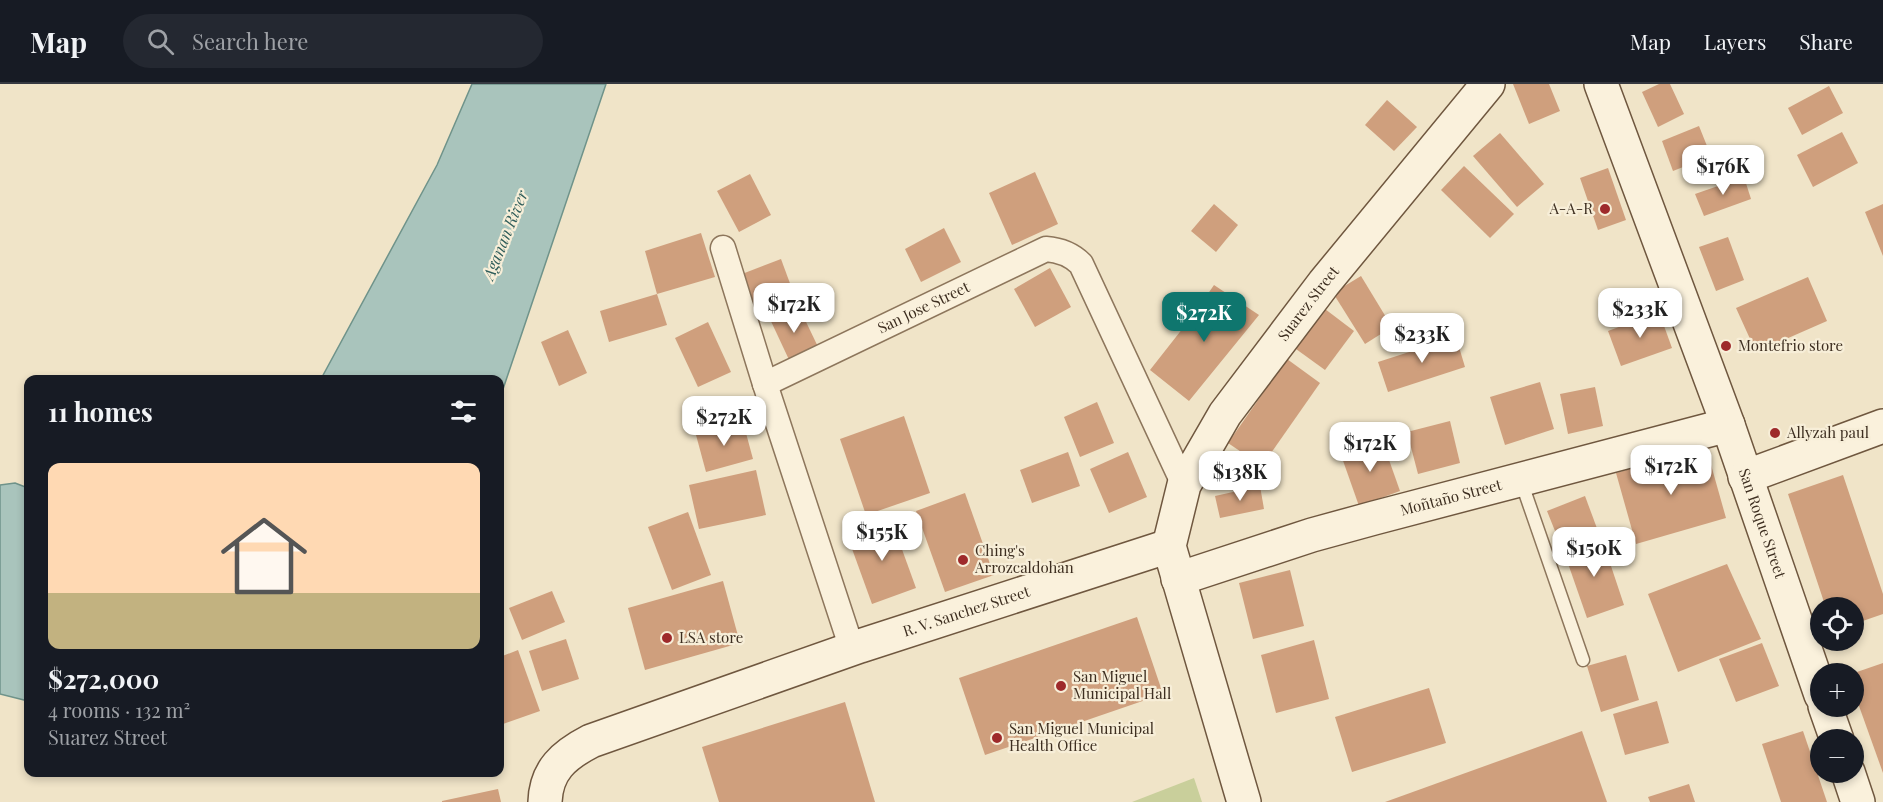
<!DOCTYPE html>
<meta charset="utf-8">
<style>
:root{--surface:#171b24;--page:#242831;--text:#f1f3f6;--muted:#9ea1a6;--line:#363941;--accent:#0f766e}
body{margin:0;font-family:"Playfair Display",serif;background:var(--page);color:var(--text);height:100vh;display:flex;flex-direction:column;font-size:22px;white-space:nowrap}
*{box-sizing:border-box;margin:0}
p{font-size:20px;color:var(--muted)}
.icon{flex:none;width:33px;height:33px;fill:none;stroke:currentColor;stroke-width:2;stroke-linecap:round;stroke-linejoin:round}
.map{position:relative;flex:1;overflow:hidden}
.sheet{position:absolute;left:24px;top:291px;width:480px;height:402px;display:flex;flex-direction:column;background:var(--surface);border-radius:12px;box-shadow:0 3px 9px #0003}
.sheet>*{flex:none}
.tools{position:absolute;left:1810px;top:513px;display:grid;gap:12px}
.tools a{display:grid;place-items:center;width:54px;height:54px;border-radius:50%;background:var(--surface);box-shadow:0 3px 9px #0003;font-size:30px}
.price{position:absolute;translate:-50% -51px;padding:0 14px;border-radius:12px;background:#fff;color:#222;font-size:20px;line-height:39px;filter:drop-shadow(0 2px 3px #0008)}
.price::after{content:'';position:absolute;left:50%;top:36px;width:18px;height:14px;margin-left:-9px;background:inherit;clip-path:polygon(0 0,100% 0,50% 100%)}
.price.active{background:var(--accent);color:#fff}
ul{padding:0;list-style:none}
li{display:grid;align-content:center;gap:12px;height:318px;padding:0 24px}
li+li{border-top:2px solid var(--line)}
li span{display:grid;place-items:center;height:186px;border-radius:12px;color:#555}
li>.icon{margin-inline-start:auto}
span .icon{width:108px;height:108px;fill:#fffc;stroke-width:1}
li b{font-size:26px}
h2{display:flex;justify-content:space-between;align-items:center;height:72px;padding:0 24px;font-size:26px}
header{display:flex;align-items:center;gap:36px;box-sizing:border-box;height:84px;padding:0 30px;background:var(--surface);border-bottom:2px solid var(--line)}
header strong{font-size:28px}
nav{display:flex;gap:33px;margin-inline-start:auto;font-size:21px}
.search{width:420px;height:54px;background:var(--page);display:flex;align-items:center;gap:15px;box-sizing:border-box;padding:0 21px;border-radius:33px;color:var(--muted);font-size:22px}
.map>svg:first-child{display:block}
.green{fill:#c9cf9b}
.water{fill:#a9c4bc;stroke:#6f938a;stroke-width:1.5}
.building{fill:#cf9f7d}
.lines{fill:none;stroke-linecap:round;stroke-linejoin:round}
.lane-casing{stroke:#8d765c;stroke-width:15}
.street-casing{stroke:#8d765c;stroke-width:27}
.secondary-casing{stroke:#6f573f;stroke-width:36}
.lane{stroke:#faf1dc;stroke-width:12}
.street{stroke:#faf1dc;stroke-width:24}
.secondary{stroke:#faf1dc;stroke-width:33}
.poi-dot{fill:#9e2a2b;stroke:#f7eed8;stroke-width:2}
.labels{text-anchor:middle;stroke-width:4.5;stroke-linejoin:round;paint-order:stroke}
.poi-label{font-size:15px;fill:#3d2e20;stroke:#f7eed8;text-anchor:start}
.street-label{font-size:15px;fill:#3d2e20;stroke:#f7eed8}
.water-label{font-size:16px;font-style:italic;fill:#2f5d5a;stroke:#f7eed8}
</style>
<header>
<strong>Map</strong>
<div class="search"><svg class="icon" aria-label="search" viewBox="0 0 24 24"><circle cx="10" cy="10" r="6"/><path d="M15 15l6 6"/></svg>Search here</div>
<nav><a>Map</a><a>Layers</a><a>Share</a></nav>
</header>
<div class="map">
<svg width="1883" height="718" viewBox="0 0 1883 718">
<rect width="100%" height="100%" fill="#f0e4c8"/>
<!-- green -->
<polygon class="green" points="1194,694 1202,718 1132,718"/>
<!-- water -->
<g class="water">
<polygon points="472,0 606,0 500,314 500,296 321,295 437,81"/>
<polygon points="15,399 28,404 28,617 0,610 0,401"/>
</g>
<!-- building -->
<g class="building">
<polygon points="1513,0 1549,0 1560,27 1529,40"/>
<polygon points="1659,0 1670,0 1684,30 1658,43 1642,8"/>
<polygon points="1829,2 1843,29 1802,51 1788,24"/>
<polygon points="1387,16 1417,43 1394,67 1365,41"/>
<polygon points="1699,42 1711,72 1673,87 1662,57"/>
<polygon points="1842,48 1858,79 1813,103 1797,71"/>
<polygon points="1500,49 1544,100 1517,123 1473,72"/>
<polygon points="1464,82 1514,130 1490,154 1441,106"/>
<polygon points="1608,84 1626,136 1598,146 1580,94"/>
<polygon points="1035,88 1058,140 1012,161 989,109"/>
<polygon points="750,90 771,131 739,148 717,107"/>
<polygon points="1744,93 1751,115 1704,132 1695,110"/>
<polygon points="1214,120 1238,141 1216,168 1191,147"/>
<polygon points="1883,120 1883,172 1865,128"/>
<polygon points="944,144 961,178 921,198 905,165"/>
<polygon points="701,149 715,193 657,210 645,167"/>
<polygon points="1728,153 1744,196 1716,207 1699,163"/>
<polygon points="781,175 795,213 757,228 742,190"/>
<polygon points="1050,184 1071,223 1035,243 1014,205"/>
<polygon points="1361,192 1392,243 1365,260 1333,209"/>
<polygon points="1808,193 1827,237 1756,268 1736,224"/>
<polygon points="1214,201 1259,231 1189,317 1150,286 1194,230"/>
<polygon points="657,210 667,241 609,258 600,227"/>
<polygon points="797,219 820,267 791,280 769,233"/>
<polygon points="1325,225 1354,247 1325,286 1296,265"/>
<polygon points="1659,228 1672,264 1621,282 1608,247"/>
<polygon points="708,238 731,288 698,303 675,254"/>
<polygon points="568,246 587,289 559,302 541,258"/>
<polygon points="1456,253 1465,283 1388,308 1378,278"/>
<polygon points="1287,275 1320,299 1262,382 1228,359"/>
<polygon points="1540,298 1554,345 1505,361 1490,313"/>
<polygon points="1595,303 1603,342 1568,350 1560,310"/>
<polygon points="1097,318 1114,359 1080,373 1064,333"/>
<polygon points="904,332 930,409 866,431 840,355"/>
<polygon points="1450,337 1460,379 1418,390 1407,348"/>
<polygon points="743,338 753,375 706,388 696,351"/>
<polygon points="1382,356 1400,407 1359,422 1341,371"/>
<polygon points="1706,363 1726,434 1636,460 1616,389"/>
<polygon points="1068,368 1080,402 1032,419 1020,386"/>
<polygon points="1128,368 1147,413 1109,429 1090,385"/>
<polygon points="756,386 766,431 699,445 689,401"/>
<polygon points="1843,391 1883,510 1883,530 1854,540 1854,524 1826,524 1788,410"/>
<polygon points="1260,402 1264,425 1220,434 1215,412"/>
<polygon points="965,409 994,491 945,508 916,427"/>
<polygon points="1585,412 1598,447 1561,462 1547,427"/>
<polygon points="688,428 711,491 672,506 648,443"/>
<polygon points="891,435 916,504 872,520 847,451"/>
<polygon points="1602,455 1624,521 1587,534 1564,468"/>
<polygon points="1727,480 1761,555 1678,588 1648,510"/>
<polygon points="1290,486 1304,542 1253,555 1239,499"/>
<polygon points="723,497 740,559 645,586 628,524"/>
<polygon points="552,507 565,538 522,556 509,524"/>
<polygon points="1137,533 1163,610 985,671 959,594"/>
<polygon points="566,555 579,595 542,607 529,567"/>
<polygon points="1314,556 1329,615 1276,629 1261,571"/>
<polygon points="1762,559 1779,602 1736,618 1719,575"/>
<polygon points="518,566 540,627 503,640 500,632 500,573"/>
<polygon points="1626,571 1639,616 1601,628 1587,582"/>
<polygon points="1883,579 1883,689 1854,608 1854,589"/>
<polygon points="1429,604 1446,659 1352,688 1335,633"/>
<polygon points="1657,617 1669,659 1625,671 1613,630"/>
<polygon points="845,618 875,718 719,718 702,663"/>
<polygon points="1582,647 1607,718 1385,718"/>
<polygon points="1803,647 1827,718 1781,718 1762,660"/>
<polygon points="1689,700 1695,718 1650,718 1648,713"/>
<polygon points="498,705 501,718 442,718 442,717"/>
</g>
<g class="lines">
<defs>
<polyline id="lane" points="1521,397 1583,576"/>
<g id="street">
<polyline points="723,164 765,300 852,565"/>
<path id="s1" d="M765,300L1046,165C1059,166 1071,170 1081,180L1184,401"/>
</g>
<g id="secondary">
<path id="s2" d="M1601,0L1728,341L1821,611"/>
<polyline points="1745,393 1883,342"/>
<path id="s3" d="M1178,495L1312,451L1374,434L1728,341"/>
<polyline points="1825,622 1837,656"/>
<polyline points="1848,688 1858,718"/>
<path id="s4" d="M545,718C546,686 564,671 591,657L860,562L1169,462"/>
<path id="s5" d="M1244,718L1169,462L1184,401L1225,330L1324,199L1488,0"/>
</g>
</defs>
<!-- lane casing -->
<use href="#lane" class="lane-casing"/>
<!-- street casing -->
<use href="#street" class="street-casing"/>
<!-- secondary casing -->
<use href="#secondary" class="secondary-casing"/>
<!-- lane -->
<use href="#lane" class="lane"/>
<!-- street -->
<use href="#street" class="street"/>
<!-- secondary -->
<use href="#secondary" class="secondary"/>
</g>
<!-- markers -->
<g class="poi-dot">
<circle cx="1605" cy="125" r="6"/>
<circle cx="1726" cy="262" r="6"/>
<circle cx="1775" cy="349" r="6"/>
<circle cx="963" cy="476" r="6"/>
<circle cx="667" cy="554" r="6"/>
<circle cx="1061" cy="602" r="6"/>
<circle cx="997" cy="654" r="6"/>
</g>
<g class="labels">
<!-- poi labels -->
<g class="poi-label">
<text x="1593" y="130" text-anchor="end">A-A-R</text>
<text x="1738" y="267">Montefrio store</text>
<text x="1787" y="354">Allyzah paul</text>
<text x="975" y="472">Ching's<tspan x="975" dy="17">Arrozcaldohan</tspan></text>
<text x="679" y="559">LSA store</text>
<text x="1073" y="598">San Miguel<tspan x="1073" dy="17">Municipal Hall</tspan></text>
<text x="1009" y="650">San Miguel Municipal<tspan x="1009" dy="17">Health Office</tspan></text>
</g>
<!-- street labels -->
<g class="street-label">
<text dy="5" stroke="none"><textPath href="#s5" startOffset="550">Suarez Street</textPath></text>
<text dy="5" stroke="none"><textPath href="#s1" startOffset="176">San Jose Street</textPath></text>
<text dy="5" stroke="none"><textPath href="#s3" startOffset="285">Moñtaño Street</textPath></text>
<text dy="5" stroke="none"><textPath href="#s2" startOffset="468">San Roque Street</textPath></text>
<text dy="5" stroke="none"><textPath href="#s4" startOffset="478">R. V. Sanchez Street</textPath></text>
</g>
<!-- water labels -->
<g class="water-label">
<text transform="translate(505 151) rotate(-68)" y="6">Aganan River</text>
</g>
</g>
</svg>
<div class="tools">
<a><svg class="icon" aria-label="locate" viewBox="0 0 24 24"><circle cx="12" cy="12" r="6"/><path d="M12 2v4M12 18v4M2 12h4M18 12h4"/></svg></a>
<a>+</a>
<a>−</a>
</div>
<b class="price" style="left:1723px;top:112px">$176K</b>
<b class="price" style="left:794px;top:250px">$172K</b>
<b class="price" style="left:1640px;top:255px">$233K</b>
<b class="price active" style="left:1204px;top:259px">$272K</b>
<b class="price" style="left:1422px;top:280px">$233K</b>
<b class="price" style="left:724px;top:363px">$272K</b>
<b class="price" style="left:1370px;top:389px">$172K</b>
<b class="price" style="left:1671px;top:412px">$172K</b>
<b class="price" style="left:1240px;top:418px">$138K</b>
<b class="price" style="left:882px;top:478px">$155K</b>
<b class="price" style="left:1594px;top:494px">$150K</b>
<section class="sheet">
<h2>11 homes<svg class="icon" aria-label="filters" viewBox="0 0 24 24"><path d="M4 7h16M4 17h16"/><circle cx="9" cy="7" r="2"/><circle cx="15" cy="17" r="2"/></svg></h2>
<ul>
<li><span style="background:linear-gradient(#ffd9b3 70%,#c2b280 0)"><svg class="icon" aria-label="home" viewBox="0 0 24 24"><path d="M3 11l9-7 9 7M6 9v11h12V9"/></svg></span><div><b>$272,000</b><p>4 rooms · 132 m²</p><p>Suarez Street</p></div></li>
</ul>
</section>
</div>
